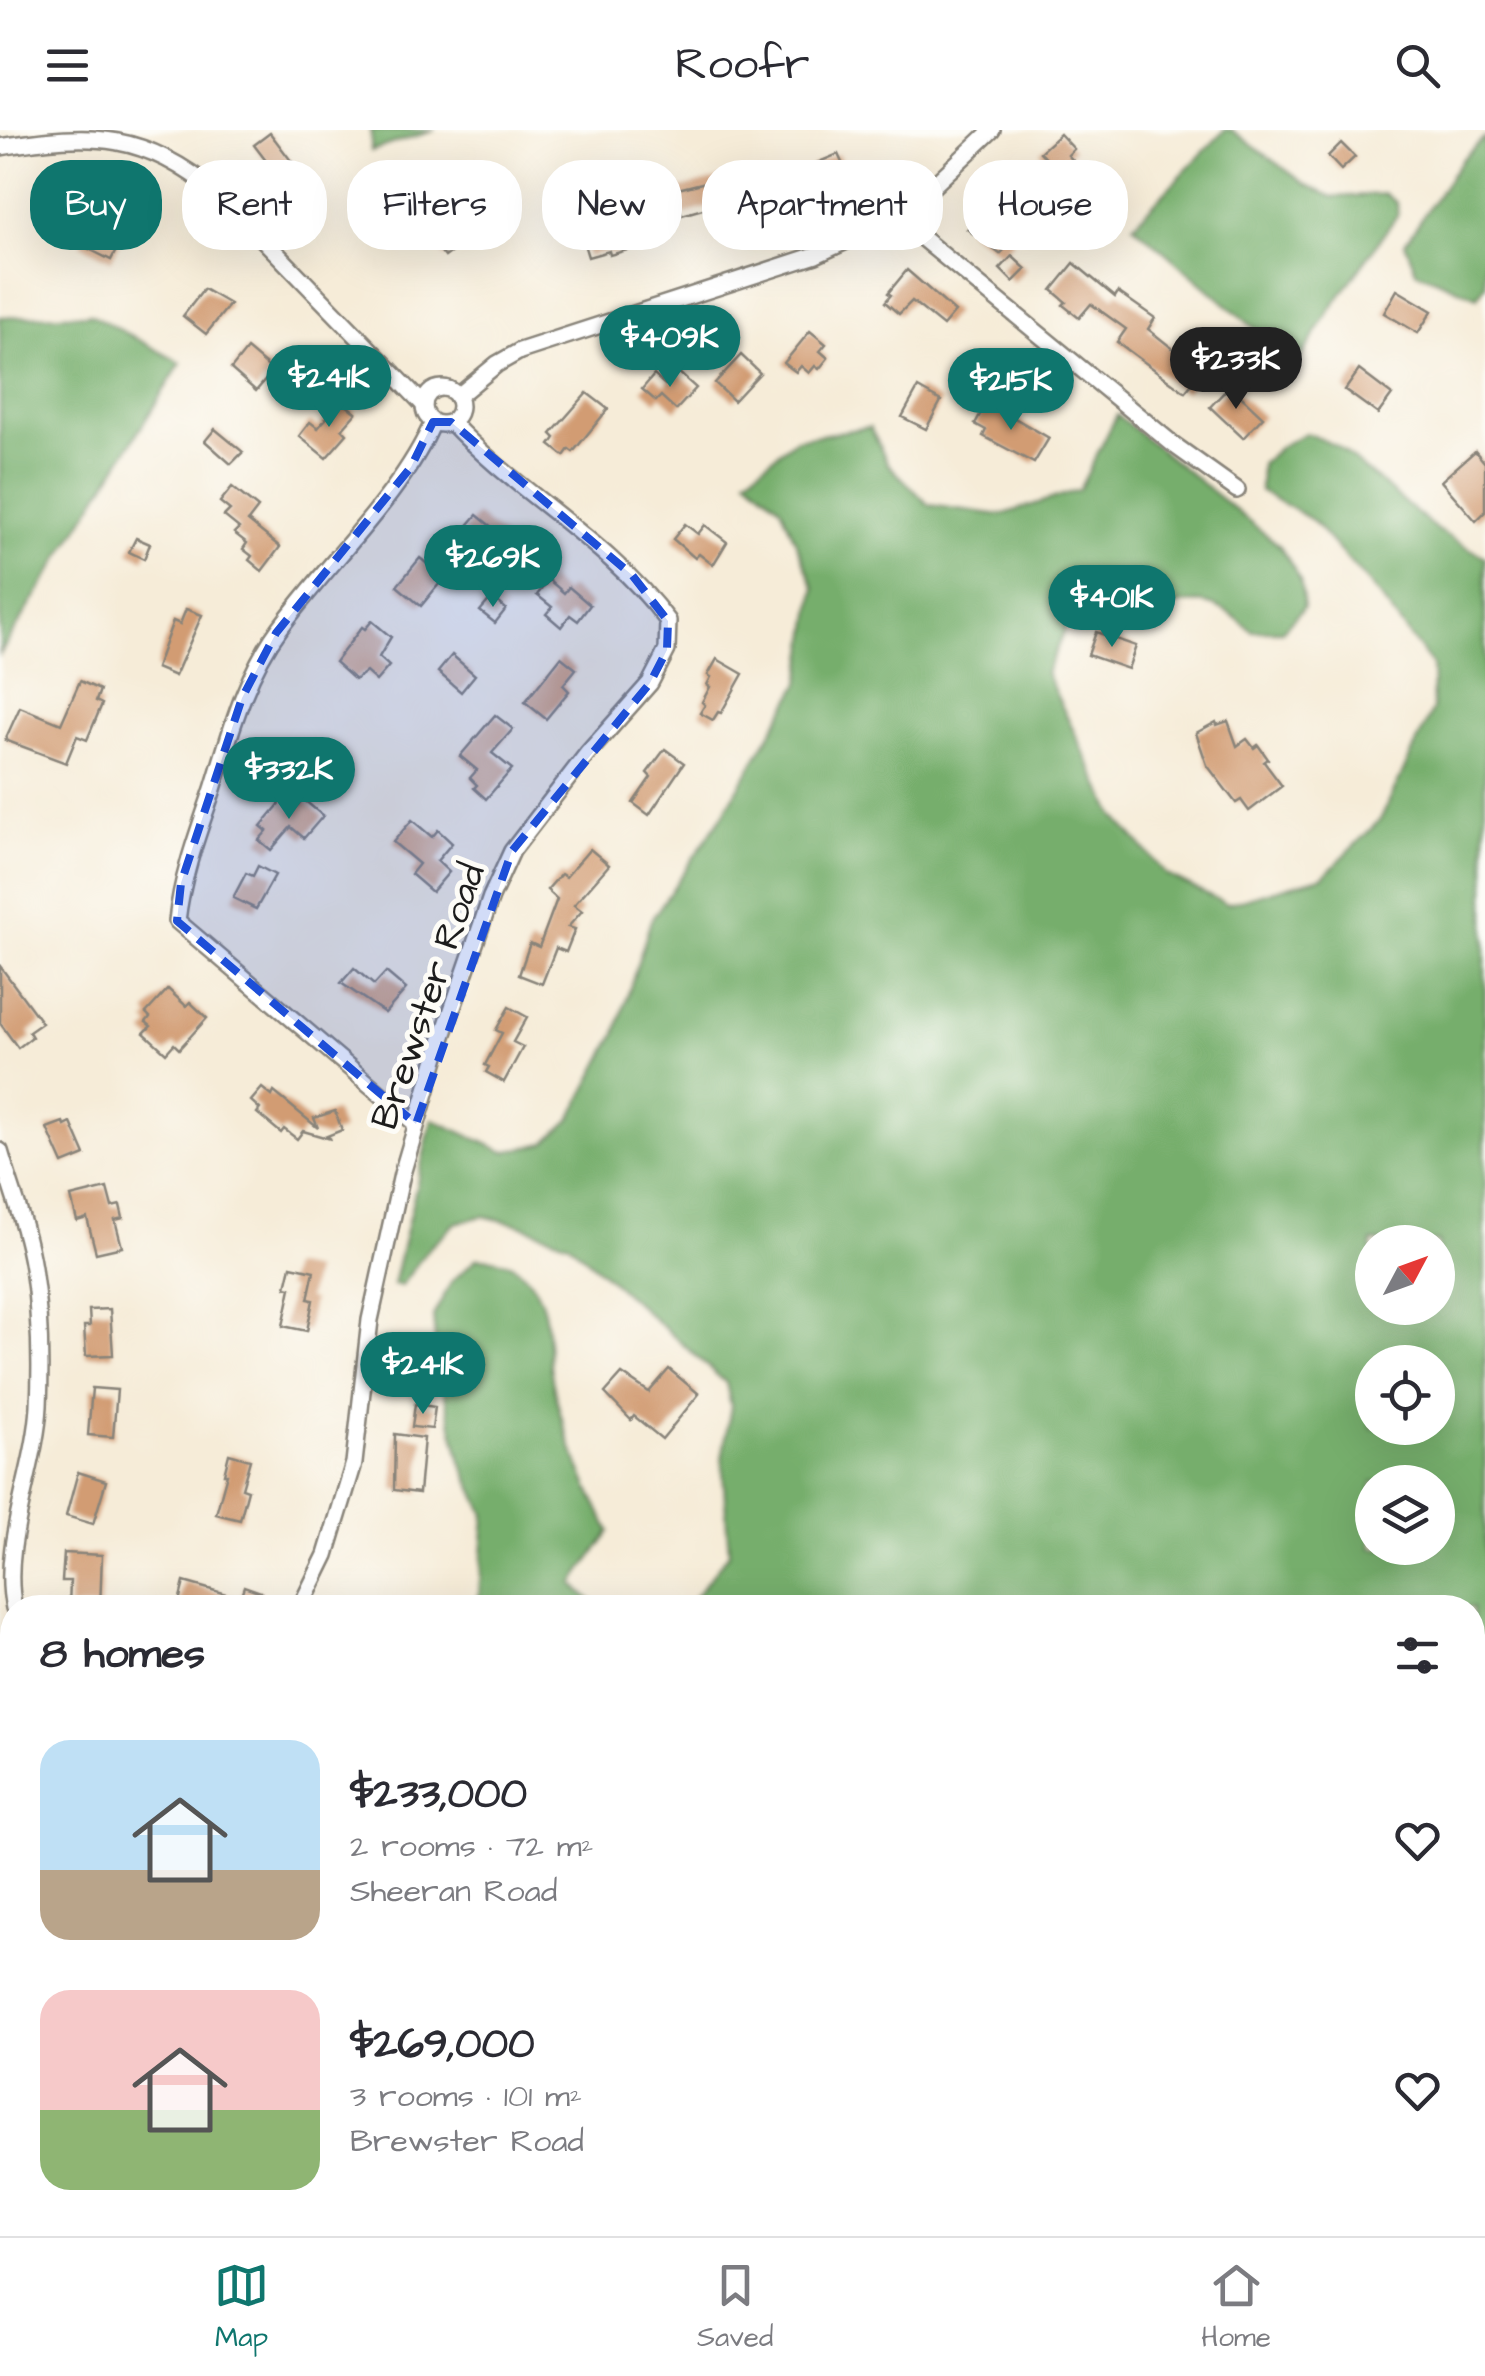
<!DOCTYPE html>
<meta charset="utf-8">
<style>
:root{--surface:#fff;--page:#f2f2f3;--text:#2b2b33;--muted:#7c7c81;--line:#e1e1e2;--accent:#0f766e}
body{margin:0;font-family:"Architects Daughter",sans-serif;background:var(--page);color:var(--text);height:100vh;display:flex;flex-direction:column;font-size:38px;white-space:nowrap}
*{box-sizing:border-box;margin:0}
p{font-size:32px;color:var(--muted)}
.icon{flex:none;width:55px;height:55px;fill:none;stroke:currentColor;stroke-width:2;stroke-linecap:round;stroke-linejoin:round}
.map{position:relative;flex:1;overflow:hidden}
.panel{position:absolute;left:0px;top:1465px;width:1485px;height:642px;display:flex;flex-direction:column;background:var(--surface);border-radius:40px 40px 0 0;box-shadow:0 10px 40px #0002}
.panel>*{flex:none}
.guide{position:absolute;left:30px;top:30px;width:1425px;height:90px;display:flex;gap:20px}
.needle{width:65px;rotate:49deg}
.controls{position:absolute;left:1355px;top:1095px;display:grid;gap:20px}
.controls a{display:grid;place-items:center;width:100px;height:100px;border-radius:50%;background:var(--surface);box-shadow:0 10px 40px #0002;font-size:50px}
.price{position:absolute;translate:-50% -85px;padding:0 22px;border-radius:35px;background:var(--accent);color:#fff;font-size:32px;line-height:65px;filter:drop-shadow(0 2px 5px #0008)}
.price::after{content:'';position:absolute;left:50%;top:60px;width:30px;height:22px;margin-left:-15px;background:inherit;clip-path:polygon(0 0,100% 0,50% 100%)}
.price.on{background:#222;color:#fff}
ul{padding:0;list-style:none}
li{display:flex;align-items:center;gap:30px;height:250px;padding:0 40px}
li span{display:grid;place-items:center;flex:none;width:280px;height:200px;border-radius:30px;color:#555}
li>.icon{margin-inline-start:auto}
span .icon{width:120px;height:120px;fill:#fffc;stroke-width:1}
li b{font-size:42px}
h2{display:flex;justify-content:space-between;align-items:center;height:120px;padding:0 40px;font-size:42px}
.chip{padding:0 35px;border-radius:40px;background:var(--surface);box-shadow:0 10px 40px #0002;font-size:35px;line-height:90px}
.chip.on{background:var(--accent);color:#fff}
header{display:flex;justify-content:space-between;align-items:center;height:130px;padding:0 40px;background:var(--surface);font-size:45px;font-weight:600}
.dock{display:flex;justify-content:space-around;align-items:center;height:140px;border-top:2px solid var(--line);background:var(--surface);font-size:28px;color:var(--muted)}
.dock a{display:grid;justify-items:center;gap:5px}
.dock .on{color:var(--accent)}
.map>svg:first-child{display:block}
.forest{fill:#76ae6c;stroke:#496544;stroke-width:2.5;fill-rule:evenodd}
.building{fill:#d29c73}
.lines{fill:none;stroke-linecap:round;stroke-linejoin:round}
.street-casing{stroke:#89847a;stroke-width:20}
.street{stroke:#fff;stroke-width:15}
.marked{fill:#1d4ed8;fill-opacity:0.2;stroke:#1d4ed8;stroke-width:8;stroke-dasharray:20 12;stroke-linejoin:round}
.labels{text-anchor:middle;stroke-width:10;stroke-linejoin:round;paint-order:stroke}
.street-label{font-size:38px;fill:#1c1c1c;stroke:#fdfcf7}
</style>
<header><svg class="icon" aria-label="menu" viewBox="0 0 24 24"><path d="M4 6h16M4 12h16M4 18h16"/></svg>Roofr<svg class="icon" aria-label="search" viewBox="0 0 24 24"><circle cx="10" cy="10" r="6"/><path d="M15 15l6 6"/></svg></header>
<div class="map">
<svg width="1485" height="2106" viewBox="0 0 1485 2106">
<rect width="100%" height="100%" fill="#fdfcf7"/>
<filter id="ink" filterUnits="userSpaceOnUse"><feTurbulence type="fractalNoise" baseFrequency=".01" numOctaves="2"/><feDisplacementMap in="SourceGraphic" scale="20" xChannelSelector="R" yChannelSelector="G"/><feConvolveMatrix kernelMatrix="1 2 1 2 8 2 1 2 1" color-interpolation-filters="sRGB"/></filter>
<filter id="wash" filterUnits="userSpaceOnUse"><feTurbulence type="fractalNoise" baseFrequency=".0048" numOctaves="4" result="noise"/><feDisplacementMap in="SourceGraphic" scale="40" xChannelSelector="R" yChannelSelector="G"/><feGaussianBlur stdDeviation="2.25" result="paint"/><feColorMatrix in="noise" values="0 0 0 0 0 0 0 0 0 0 0 0 0 0 0 0 0 1.4 0 .05"/><feComposite in="paint" operator="in"/></filter>
<g filter="url(#wash)">
<rect width="100%" height="100%" fill="#f6ecd8"/>
<!-- forest -->
<g class="forest">
<polygon points="371,0 435,0 371,21"/>
<polygon points="1225,0 1231,0 1307,55 1332,67 1385,64 1397,73 1398,84 1331,179 1300,229 1253,197 1133,95"/>
<polygon points="1485,7 1485,155 1477,167 1416,141 1405,113 1462,29"/>
<polygon points="91,184 181,233 0,524 0,187"/>
<path d="M1117,285L1280,416L1300,449L1304,477L1282,501H1252C1204,458 1194,475 1137,481C1117,483 1095,478 1075,476L1046,543L1114,685L1167,745L1227,774L1324,746L1380,690L1433,579L1432,535L1376,462L1312,390L1260,361L1261,334L1281,316L1306,303L1337,316L1437,400L1485,427V1915L1473,1923L1472,1478L687,1477L729,1423L722,1329L731,1276L726,1253L569,1113L517,1094L483,1086L455,1093L427,1120L401,1156L393,1155L432,989L505,1022L545,1013L570,990L616,903L651,790L722,686L800,553L815,458L781,377L747,348L796,309L870,297L888,334L929,375L1001,385L1079,360ZM1372,1112H1438V1178H1372ZM1372,1232H1438V1298H1372ZM1438,1352V1418H1372V1352Z"/>
<path d="M477,1128C495,1128 512,1131 526,1146C553,1174 545,1214 552,1249C563,1304 584,1353 610,1401L573,1454L598,1477H478L485,1385L461,1332L437,1233L433,1186L452,1151Z"/>
<polygon points="0,1716 12,1717 12,1759 0,1757"/>
<polygon points="12,2003 12,2095 1258,2095 1247,2106 0,2106 0,2006"/>
</g>
<g id="blocks">
<!-- building -->
<g class="building">
<polygon points="270,3 292,32 276,44 254,15"/>
<polygon points="1060,4 1074,19 1068,25 1076,34 1063,46 1040,22"/>
<polygon points="1341,13 1355,27 1341,40 1328,26"/>
<polygon points="838,24 849,48 822,59 821,56 812,60 805,44 814,40 812,35"/>
<polygon points="1022,42 1040,60 1024,77 1005,58"/>
<polygon points="738,44 745,67 682,85 674,60"/>
<polygon points="413,61 443,102 452,95 464,113 445,127 434,113 421,118 393,80"/>
<polygon points="75,78 111,97 113,92 127,99 111,130 81,115 84,109 64,99"/>
<polygon points="984,82 1014,110 1000,124 967,99"/>
<polygon points="643,83 652,113 610,125 609,121 588,127 578,94 598,88 600,95"/>
<polygon points="1012,126 1026,139 1013,152 1000,139"/>
<polygon points="1074,133 1115,167 1118,162 1155,188 1148,199 1202,242 1185,262 1117,212 1126,199 1091,174 1079,188 1063,175 1066,172 1052,160"/>
<polygon points="907,140 955,182 943,196 912,171 899,184 885,172 891,165 888,163"/>
<polygon points="204,159 230,174 206,204 183,186"/>
<polygon points="1397,160 1432,181 1418,203 1384,183"/>
<polygon points="810,201 826,214 820,221 828,228 819,239 815,236 809,243 801,236 796,242 784,233"/>
<polygon points="247,219 273,241 256,261 231,239"/>
<polygon points="741,225 760,243 734,271 715,253"/>
<polygon points="1359,240 1392,265 1378,284 1345,260"/>
<polygon points="677,241 696,258 676,280 661,266 656,271 642,259 654,245 665,255"/>
<polygon points="1230,256 1263,287 1243,308 1210,277"/>
<polygon points="918,258 941,271 926,299 902,287"/>
<polygon points="587,263 608,279 573,322 569,319 564,326 550,315 555,308 551,304"/>
<polygon points="341,271 356,283 342,299 347,304 326,328 299,306 310,292 318,298"/>
<polygon points="987,272 1049,308 1034,333 983,306 986,300 975,294"/>
<polygon points="215,299 243,322 231,334 205,311"/>
<polygon points="1475,321 1485,333 1485,382 1476,391 1441,351"/>
<polygon points="232,357 258,378 248,391 280,417 262,441 249,430 252,426 243,419 247,413 234,403 239,398 224,386 230,380 220,372"/>
<polygon points="477,385 504,407 500,412 522,429 509,446 487,427 490,423 463,401"/>
<polygon points="685,394 698,404 705,395 727,412 713,435 699,424 695,428 673,409"/>
<polygon points="136,408 150,414 144,429 129,422"/>
<polygon points="420,428 444,448 421,476 397,456"/>
<polygon points="549,450 564,463 569,457 590,475 578,491 570,485 561,497 546,484 552,477 537,465"/>
<polygon points="492,467 506,479 495,493 480,481"/>
<polygon points="186,479 202,485 175,546 156,538 173,491 180,494"/>
<polygon points="372,491 391,507 379,527 389,536 376,551 366,542 355,550 335,532 362,497 365,499"/>
<polygon points="1096,502 1136,516 1128,539 1088,525"/>
<polygon points="452,525 475,545 461,562 438,542"/>
<polygon points="561,527 576,539 563,555 569,561 546,589 525,572"/>
<polygon points="717,529 743,544 721,583 718,582 713,590 700,583 705,575 702,572 710,557 707,555 711,547 708,545"/>
<polygon points="80,551 100,560 96,571 102,574 87,610 77,606 66,633 5,610 20,577 61,594"/>
<polygon points="495,585 513,599 492,623 512,639 486,669 474,658 477,655 470,648 477,640 460,626"/>
<polygon points="1228,591 1237,616 1247,609 1254,618 1258,615 1268,629 1264,632 1282,656 1249,681 1241,670 1236,673 1207,635 1196,603 1216,592 1217,595"/>
<polygon points="665,619 684,633 649,685 633,673 651,647 647,643"/>
<polygon points="303,669 323,686 304,708 291,697 271,720 259,710 267,701 261,696 282,671 293,681"/>
<polygon points="412,690 432,707 438,700 452,713 437,731 449,742 432,762 411,744 419,734 393,712"/>
<polygon points="590,719 609,735 574,775 582,781 568,797 575,799 566,822 556,818 542,854 519,845 530,813 539,817 557,769 547,760 561,744 566,747"/>
<polygon points="258,736 275,745 256,779 233,768 246,743 253,746"/>
<polygon points="0,836 42,893 29,902 32,907 18,918 0,893"/>
<polygon points="354,838 374,855 386,842 406,859 385,883 341,853"/>
<polygon points="168,859 186,876 190,872 207,888 179,919 174,914 166,923 144,903 151,896 146,892 150,887 146,883"/>
<polygon points="509,877 527,887 513,912 523,917 504,952 486,942 489,937 485,935 502,903 496,900"/>
<polygon points="262,958 272,966 274,962 318,998 314,988 335,981 342,1000 327,1006 331,1009 303,1001 297,1009 284,999 281,1003 257,983 260,979 251,971"/>
<polygon points="63,992 65,996 71,993 85,1025 63,1034 47,998"/>
<polygon points="107,1058 112,1077 120,1075 123,1088 115,1090 122,1117 96,1123 87,1088 77,1091 71,1067"/>
<polygon points="291,1136 314,1141 308,1169 313,1170 307,1201 283,1196 291,1158 286,1157"/>
<polygon points="110,1179 113,1225 86,1226 84,1196 90,1196 89,1180"/>
<polygon points="669,1239 699,1264 662,1309 634,1286 631,1290 605,1263 622,1244 649,1262"/>
<polygon points="92,1258 117,1260 113,1307 88,1305"/>
<polygon points="415,1274 435,1277 432,1299 412,1297"/>
<polygon points="395,1304 424,1308 419,1363 394,1360"/>
<polygon points="229,1324 250,1330 242,1358 248,1360 240,1390 216,1384 227,1344 224,1344"/>
<polygon points="78,1342 106,1351 93,1394 66,1386"/>
<polygon points="64,1423 102,1425 100,1478 69,1478 70,1451 62,1451"/>
<polygon points="184,1452 240,1468 244,1456 261,1462 258,1478 184,1478 185,1474 179,1472"/>
</g>
</g>
</g>
<g filter="url(#ink)">
<use href="#blocks" fill-opacity="0" stroke="#89847a" stroke-width="2.5"/>
<g class="lines">
<defs>
<g id="street">
<path d="M0,17C95,2 142,2 219,64L424,275"/>
<polyline points="898,85 911,99 1174,315 1237,360"/>
<circle cx="442" cy="276" r="18"/>
<polyline points="457,267 497,234 520,221 816,125 879,96 916,72 992,0"/>
<path d="M416,994L177,791C182,745 198,703 213,659C230,604 245,545 280,498C328,432 402,365 433,292"/>
<path d="M0,1021C11,1059 27,1099 33,1138C40,1183 41,1231 39,1276C36,1339 0,1417 14,1478"/>
<path d="M300,1478L326,1425L354,1333L370,1190L402,1044L441,912L491,767L512,721L587,624L650,553L667,520L668,491C609,411 518,364 451,292"/>
<polyline points="1479,2106 1485,2098"/>
</g>
</defs>
<!-- street casing -->
<use href="#street" class="street-casing"/>
<!-- street -->
<use href="#street" class="street"/>
</g>
</g>
<!-- marked area -->
<path class="marked" d="M433,292H451L632,445L668,491L667,520L650,553L512,721L416,994L177,791L181,753L242,568L276,503L411,337Z"/>
<g class="labels">
<!-- street labels -->
<g class="street-label">
<text transform="translate(427 866) rotate(-71)" y="13">Brewster Road</text>
</g>
</g>
</svg>
<div class="controls">
<a><svg class="needle" viewBox="-14 -14 28 28"><path d="M0-13l5 13h-10z" fill="#e53935"/><path d="M0 13l5-13h-10z" fill="#7c7c81"/></svg></a>
<a><svg class="icon" aria-label="locate" viewBox="0 0 24 24"><circle cx="12" cy="12" r="6"/><path d="M12 2v4M12 18v4M2 12h4M18 12h4"/></svg></a>
<a><svg class="icon" aria-label="layers" viewBox="0 0 24 24"><path d="M12 4l9 5-9 5-9-5zM3 14l9 5 9-5"/></svg></a>
</div>
<b class="price" style="left:670px;top:260px">$409K</b>
<b class="price on" style="left:1236px;top:282px">$233K</b>
<b class="price" style="left:329px;top:300px">$241K</b>
<b class="price" style="left:1011px;top:303px">$215K</b>
<b class="price" style="left:493px;top:480px">$269K</b>
<b class="price" style="left:1112px;top:520px">$401K</b>
<b class="price" style="left:289px;top:692px">$332K</b>
<b class="price" style="left:423px;top:1287px">$241K</b>
<div class="guide">
<a class="chip on">Buy</a>
<a class="chip">Rent</a>
<a class="chip">Filters</a>
<a class="chip">New</a>
<a class="chip">Apartment</a>
<a class="chip">House</a>
</div>
<section class="panel">
<h2>8 homes<svg class="icon" aria-label="filters" viewBox="0 0 24 24"><path d="M4 7h16M4 17h16"/><circle cx="9" cy="7" r="2"/><circle cx="15" cy="17" r="2"/></svg></h2>
<ul>
<li><span style="background:linear-gradient(#bfe0f5 65%,#b9a48a 0)"><svg class="icon" aria-label="home" viewBox="0 0 24 24"><path d="M3 11l9-7 9 7M6 9v11h12V9"/></svg></span><div><b>$233,000</b><p>2 rooms · 72 m²</p><p>Sheeran Road</p></div><svg class="icon" aria-label="heart" viewBox="0 0 24 24"><path d="M12 20l-8-8c-3-5 5-10 8-4 3-6 11-1 8 4z"/></svg></li>
<li><span style="background:linear-gradient(#f6c9c9 60%,#8fb573 0)"><svg class="icon" aria-label="home" viewBox="0 0 24 24"><path d="M3 11l9-7 9 7M6 9v11h12V9"/></svg></span><div><b>$269,000</b><p>3 rooms · 101 m²</p><p>Brewster Road</p></div><svg class="icon" aria-label="heart" viewBox="0 0 24 24"><path d="M12 20l-8-8c-3-5 5-10 8-4 3-6 11-1 8 4z"/></svg></li>
</ul>
</section>
</div>
<nav class="dock">
<a class="on"><svg class="icon" aria-label="map" viewBox="0 0 24 24"><path d="M3 6l6-2 6 2 6-2v14l-6 2-6-2-6 2zM9 4v14M15 6v14"/></svg>Map</a>
<a><svg class="icon" aria-label="saved" viewBox="0 0 24 24"><path d="M7 4h10v16l-5-4-5 4z"/></svg>Saved</a>
<a><svg class="icon" aria-label="home" viewBox="0 0 24 24"><path d="M3 11l9-7 9 7M6 9v11h12V9"/></svg>Home</a>
</nav>
